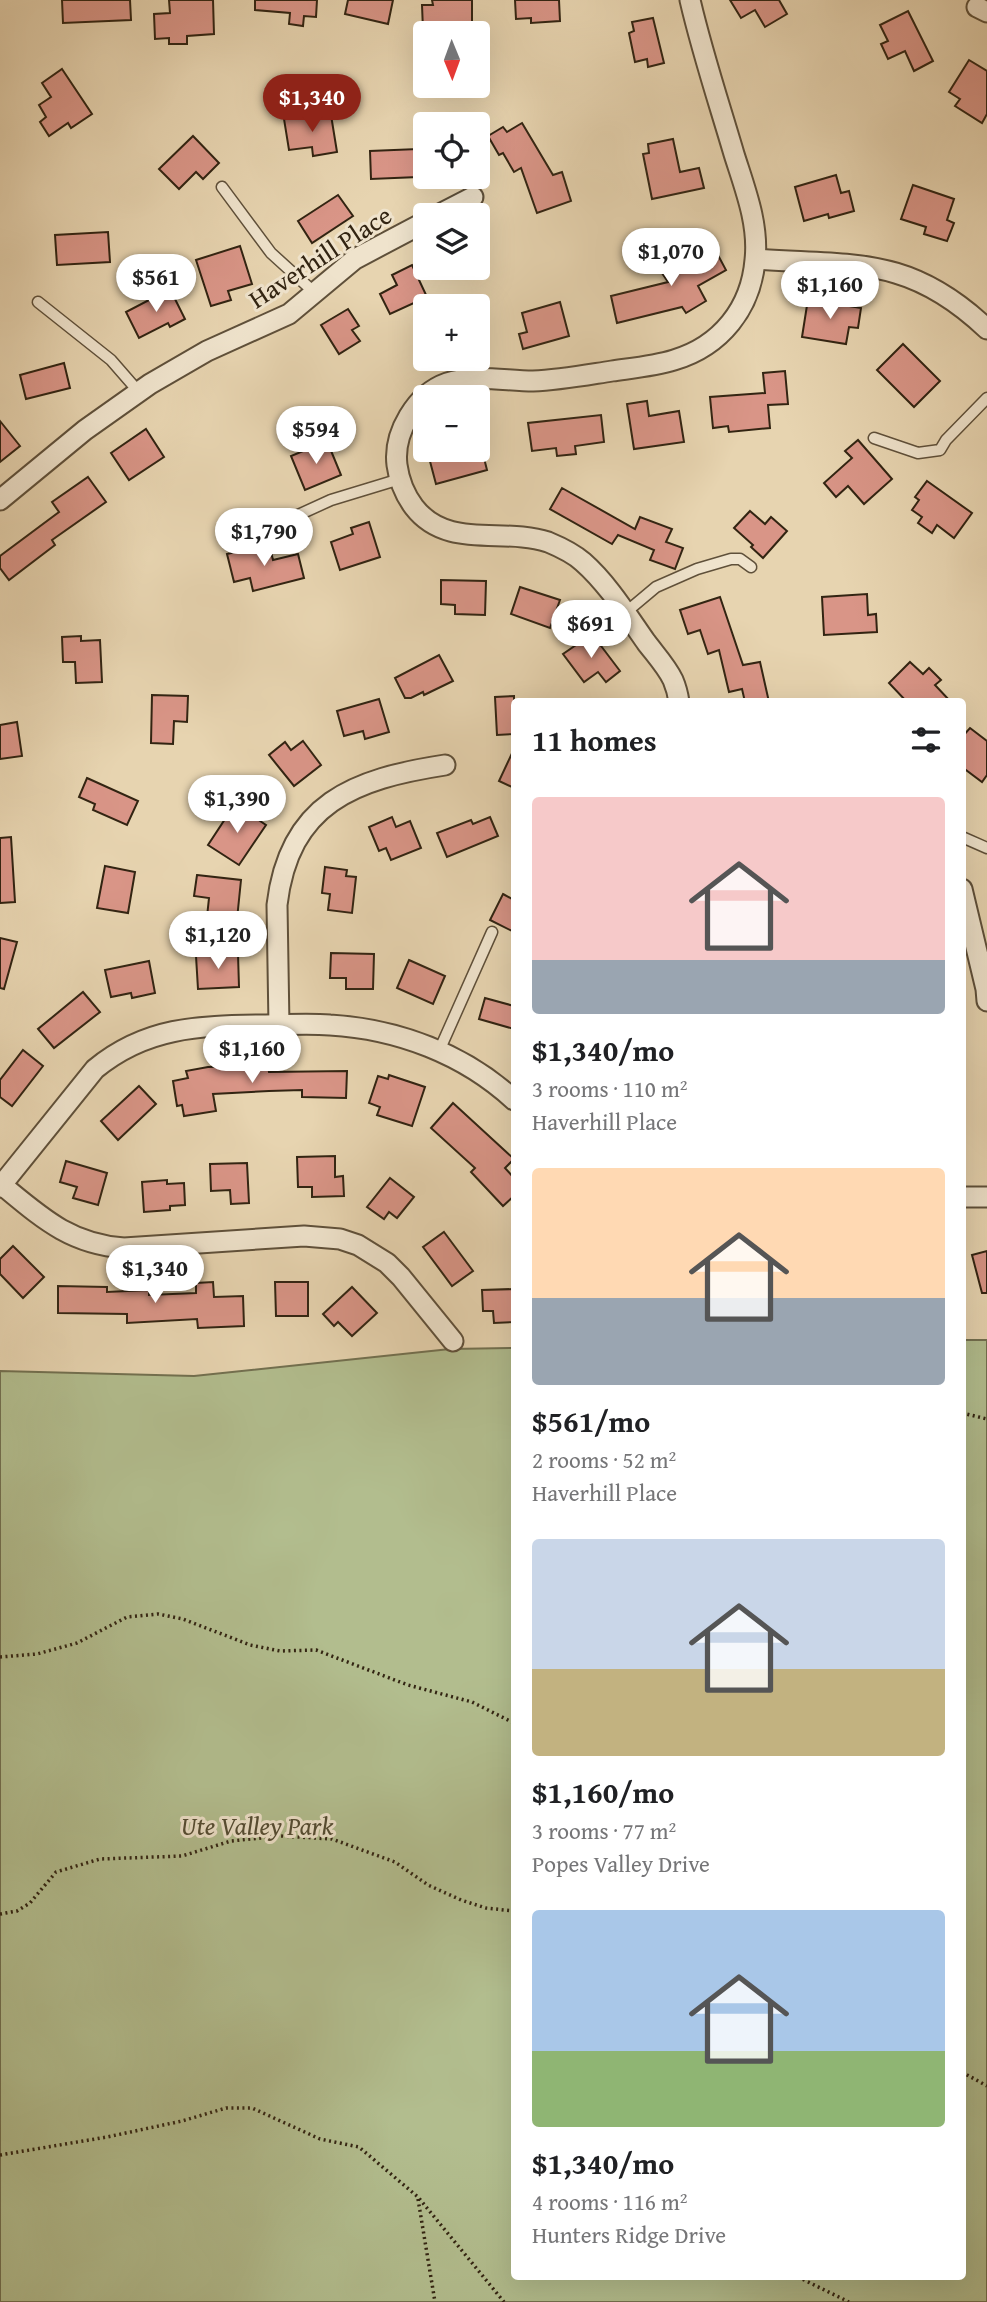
<!DOCTYPE html>
<meta charset="utf-8">
<style>
:root{--surface:#fff;--page:#f6f6f6;--text:#202124;--muted:#757577;--accent:#8f2418}
body{margin:0;font-family:"Gentium Book Plus",serif;background:var(--page);color:var(--text);height:100vh;display:flex;flex-direction:column;font-size:26px;white-space:nowrap}
*{box-sizing:border-box;margin:0}
p{font-size:23px;color:var(--muted)}
.icon{flex:none;width:38px;height:38px;fill:none;stroke:currentColor;stroke-width:2;stroke-linecap:round;stroke-linejoin:round}
.map{position:relative;flex:1;overflow:hidden}
.side{position:absolute;left:511px;top:698px;width:455px;height:1582px;display:flex;flex-direction:column;background:var(--surface);border-radius:7px;box-shadow:0 7px 28px #0002}
.side>*{flex:none}
.needle{width:46px;rotate:179deg}
.buttons{position:absolute;left:413px;top:21px;display:grid;gap:14px}
.buttons a{display:grid;place-items:center;width:77px;height:77px;border-radius:7px;background:var(--surface);box-shadow:0 7px 28px #0002;font-size:35px}
.price{position:absolute;translate:-50% -60px;padding:0 16px;border-radius:24px;background:#fff;color:#222;font-size:23px;line-height:46px;filter:drop-shadow(0 2px 4px #0008)}
.price::after{content:'';position:absolute;left:50%;top:42px;width:21px;height:16px;margin-left:-10px;background:inherit;clip-path:polygon(0 0,100% 0,50% 100%)}
.price.selected{background:var(--accent);color:#fff}
ul{padding:0;list-style:none}
li{display:grid;align-content:center;gap:14px;height:371px;padding:0 21px}
li span{display:grid;place-items:center;height:217px;border-radius:7px;color:#555}
li>.icon{margin-inline-start:auto}
span .icon{width:126px;height:126px;fill:#fffc;stroke-width:1}
li b{font-size:30px}
h2{display:flex;justify-content:space-between;align-items:center;height:84px;padding:0 21px;font-size:30px}
.map>svg:first-child{display:block}
.green{fill:#b2bd8e;stroke:#727050;stroke-width:2}
.building{fill:#d99587;stroke:#322412;stroke-width:2}
.lines{fill:none;stroke-linecap:round;stroke-linejoin:round}
.lane-casing{stroke:#5f503a;stroke-width:13}
.street-casing{stroke:#5f503a;stroke-width:23}
.path{stroke:#322412;stroke-width:3.5;stroke-dasharray:2 3.5;stroke-linecap:butt}
.lane{stroke:#efe3cc;stroke-width:10}
.street{stroke:#efe3cc;stroke-width:19}
.labels{text-anchor:middle;stroke-width:6;stroke-linejoin:round;paint-order:stroke}
.street-label{font-size:26px;fill:#322412;stroke:#efe3cc}
.park-label{font-size:26px;font-style:italic;fill:#524a31;stroke:#efe3cc}
</style>
<div class="map">
<svg width="987" height="2302" viewBox="0 0 987 2302">
<rect width="100%" height="100%" fill="#e7d4b0"/>
<filter id="stains"><feTurbulence type="fractalNoise" baseFrequency=".00286" numOctaves="4"/><feColorMatrix values="0 0 0 0 .2 0 0 0 0 .09 0 0 0 0 .02 0 0 0 .5 -.17"/></filter>
<radialGradient id="worn" r=".72"><stop offset=".6" stop-color="#630" stop-opacity="0"/><stop offset="1" stop-color="#630" stop-opacity=".3"/></radialGradient>
<!-- green -->
<polygon class="green" points="962,1340 987,1340 987,2302 0,2302 0,1371 194,1376 450,1349 514,1348 514,2277 962,2277"/>
<!-- building -->
<g class="building">
<polygon points="62,0 130,0 131,20 63,23"/>
<polygon points="169,0 213,0 214,34 187,36 187,44 169,44 169,38 155,39 154,14 170,13"/>
<polygon points="255,0 317,0 316,17 304,16 303,26 289,24 290,13 255,10"/>
<polygon points="348,0 393,0 388,24 345,14"/>
<polygon points="432,0 472,0 472,28 423,30 422,5 433,5"/>
<polygon points="515,0 559,0 560,21 531,23 531,18 516,19"/>
<polygon points="730,0 779,0 787,14 765,27 755,10 741,18"/>
<polygon points="908,11 933,61 914,71 905,51 888,59 881,44 888,41 880,25"/>
<polygon points="653,18 664,63 648,67 647,59 635,62 629,33 634,31 632,22"/>
<polygon points="969,60 987,71 987,114 982,123 955,106 960,99 949,92"/>
<polygon points="62,69 92,114 71,128 68,123 49,136 40,122 46,117 39,105 51,97 42,83"/>
<polygon points="331,115 337,152 313,156 312,147 289,150 284,119"/>
<polygon points="522,123 553,175 562,172 571,201 537,213 521,168 514,172 503,153 499,155 488,136 503,127 507,132"/>
<polygon points="193,136 219,163 203,179 196,172 179,189 159,169"/>
<polygon points="673,139 680,172 699,168 704,188 652,199 643,154 649,153 648,144"/>
<polygon points="418,149 418,177 371,179 370,151"/>
<polygon points="836,175 841,193 849,191 854,211 829,218 828,214 804,221 795,187"/>
<polygon points="913,185 954,199 947,220 954,223 947,241 924,234 926,227 901,219"/>
<polygon points="338,195 353,216 312,243 298,221"/>
<polygon points="108,232 110,262 57,265 55,235"/>
<polygon points="712,244 726,270 698,286 706,301 686,313 682,307 617,323 611,296 668,282 662,273"/>
<polygon points="240,246 252,284 228,291 231,300 211,306 196,260"/>
<polygon points="412,265 427,297 390,314 380,294 397,285 392,275"/>
<polygon points="170,289 185,319 170,327 168,323 139,338 126,312"/>
<polygon points="808,299 861,308 858,328 849,327 846,344 802,337"/>
<polygon points="560,302 569,336 523,349 519,334 527,332 522,313"/>
<polygon points="348,309 359,326 352,330 360,341 339,354 321,325"/>
<polygon points="903,344 940,381 914,407 877,370"/>
<polygon points="64,363 70,388 26,399 20,375"/>
<polygon points="785,371 788,404 768,405 770,428 729,432 728,426 713,428 710,397 765,393 763,373"/>
<polygon points="647,401 649,416 679,411 684,442 634,449 627,404"/>
<polygon points="601,415 604,442 575,446 576,454 557,456 556,448 532,451 528,423"/>
<polygon points="0,421 20,446 0,462"/>
<polygon points="146,429 164,457 129,480 111,453"/>
<polygon points="858,440 892,479 864,504 848,486 836,497 824,483 852,458 845,451"/>
<polygon points="327,441 341,475 305,490 291,456"/>
<polygon points="427,450 482,450 487,470 436,484"/>
<polygon points="88,477 106,502 52,540 55,545 9,580 0,568 0,556 59,512 52,502"/>
<polygon points="927,481 972,513 954,538 937,525 932,533 918,523 922,517 912,510 919,500 915,497"/>
<polygon points="562,488 635,529 640,517 672,529 666,542 683,548 675,569 650,560 654,550 618,535 612,544 550,509"/>
<polygon points="750,511 765,524 771,517 787,531 763,558 751,547 753,545 734,528"/>
<polygon points="369,522 380,557 340,570 331,542 353,534 351,528"/>
<polygon points="269,544 273,560 298,554 304,578 253,591 250,578 234,582 227,554"/>
<polygon points="441,580 486,581 485,615 455,614 455,605 441,604"/>
<polygon points="520,587 560,600 550,628 511,614"/>
<polygon points="867,594 868,615 876,614 877,632 824,635 822,597"/>
<polygon points="720,597 743,665 760,662 769,702 745,702 742,689 729,692 719,650 708,654 700,630 688,634 680,610"/>
<polygon points="592,634 620,671 606,682 598,672 584,682 563,654"/>
<polygon points="81,636 81,641 100,640 102,682 76,683 75,662 63,662 62,637"/>
<polygon points="439,655 453,681 424,695 423,692 411,698 405,698 395,678"/>
<polygon points="910,662 923,674 929,668 941,680 935,685 951,702 907,702 889,683"/>
<polygon points="152,695 188,696 187,722 174,721 173,744 151,743"/>
<polygon points="514,696 514,734 497,735 495,697"/>
<polygon points="379,699 389,732 365,739 363,731 344,736 337,711"/>
<polygon points="17,722 22,756 0,759 0,725"/>
<polygon points="970,728 987,741 987,775 982,782 962,767 962,737"/>
<polygon points="303,741 321,765 294,786 269,755 285,742 291,750"/>
<polygon points="514,749 514,788 499,781"/>
<polygon points="87,778 138,801 127,825 93,810 95,804 79,797"/>
<polygon points="235,804 266,825 239,865 208,845"/>
<polygon points="392,817 396,827 410,821 421,848 391,860 386,848 379,851 369,827"/>
<polygon points="490,817 498,836 447,857 437,833 471,820 473,824"/>
<polygon points="11,837 15,902 0,903 0,838"/>
<polygon points="105,866 135,872 128,913 97,908"/>
<polygon points="325,867 347,870 346,876 356,877 352,913 328,910 330,894 322,893"/>
<polygon points="197,875 241,880 236,929 206,926 209,898 194,896"/>
<polygon points="503,894 514,900 514,932 490,920"/>
<polygon points="0,938 17,942 4,989 0,988"/>
<polygon points="331,953 374,954 373,989 346,989 346,978 330,978"/>
<polygon points="238,954 239,987 198,989 196,956"/>
<polygon points="409,960 445,976 433,1004 397,988"/>
<polygon points="149,961 155,993 132,998 131,993 111,997 105,970"/>
<polygon points="83,992 100,1012 54,1048 38,1029"/>
<polygon points="485,998 514,1006 514,1029 479,1019"/>
<polygon points="23,1050 43,1066 12,1106 0,1097 0,1080"/>
<polygon points="268,1065 269,1072 347,1071 346,1098 302,1097 302,1090 269,1091 213,1094 216,1111 184,1116 182,1105 177,1106 173,1081 188,1078 186,1071 208,1067"/>
<polygon points="389,1075 425,1087 412,1126 377,1115 380,1107 369,1103 378,1076 388,1079"/>
<polygon points="139,1086 156,1104 118,1140 101,1121"/>
<polygon points="453,1103 514,1159 505,1168 514,1178 514,1196 503,1206 471,1172 475,1168 431,1128"/>
<polygon points="335,1156 335,1177 343,1176 344,1196 312,1197 312,1187 298,1187 297,1157"/>
<polygon points="66,1161 107,1173 98,1205 73,1198 77,1187 60,1182"/>
<polygon points="247,1163 249,1203 231,1204 230,1190 211,1191 210,1164"/>
<polygon points="390,1178 414,1197 397,1218 389,1212 384,1219 367,1207"/>
<polygon points="167,1180 167,1184 184,1183 185,1205 170,1206 170,1210 144,1212 142,1182"/>
<polygon points="444,1232 473,1271 452,1286 423,1247"/>
<polygon points="13,1246 44,1277 23,1298 0,1274 0,1259"/>
<polygon points="987,1251 987,1293 982,1293 972,1255"/>
<polygon points="213,1282 214,1297 243,1296 244,1326 198,1328 197,1319 127,1323 127,1314 58,1313 58,1286 107,1287 107,1292 149,1290 149,1295 196,1293 196,1283"/>
<polygon points="275,1282 308,1282 308,1316 276,1316"/>
<polygon points="352,1287 377,1313 352,1336 338,1322 334,1326 323,1314"/>
<polygon points="514,1289 514,1322 494,1323 493,1311 483,1311 482,1290"/>
</g>
<g class="lines">
<defs>
<g id="lane">
<polyline points="222,187 271,253 315,293"/>
<polyline points="38,302 111,360 138,391"/>
<polyline points="874,438 918,453 940,450 946,440 987,398"/>
<polyline points="285,521 331,500 400,479"/>
<polyline points="625,613 656,587 697,569 731,559 740,559 751,567"/>
<polyline points="962,837 987,848"/>
<polyline points="439,1051 492,932"/>
</g>
<g id="street">
<polyline points="977,7 987,12"/>
<polyline points="438,215 473,197"/>
<path d="M756,259C854,266 909,255 987,329"/>
<polyline points="0,500 85,430 150,384 207,351 289,314 355,259 425,222"/>
<path d="M679,702C678,695 676,687 673,680C667,667 655,654 646,642C627,615 608,584 583,562C573,553 560,547 548,542C503,527 447,550 414,507C405,495 399,480 397,465C393,433 416,394 447,383C474,374 506,381 533,381C560,380 586,375 612,371C633,368 655,366 674,360C721,346 751,308 755,260C759,224 745,189 734,154C719,103 702,52 690,0"/>
<polyline points="962,889 986,989 987,1001"/>
<path d="M279,1025L277,905C289,803 354,779 445,765"/>
<path d="M2,1185C42,1218 70,1244 124,1248L304,1236L340,1239L358,1245L387,1263L401,1277L453,1341"/>
<path d="M0,1187L95,1069C146,1027 197,1026 261,1025C284,1025 307,1023 330,1025C398,1029 464,1054 514,1100"/>
<polyline points="962,1197 987,1197"/>
</g>
</defs>
<!-- lane casing -->
<use href="#lane" class="lane-casing"/>
<!-- street casing -->
<use href="#street" class="street-casing"/>
<!-- path -->
<g class="path">
<polyline points="962,1413 987,1419"/>
<polyline points="0,1657 37,1654 77,1643 127,1617 158,1614 183,1619 250,1645 280,1651 316,1650 408,1685 472,1702 514,1723"/>
<polyline points="0,1914 17,1911 30,1903 56,1872 100,1859 182,1856 231,1841 281,1836 332,1839 395,1862 428,1885 461,1900 486,1908 514,1911"/>
<polyline points="962,2072 987,2086"/>
<polyline points="0,2155 107,2137 182,2121 226,2108 252,2108 320,2139 359,2147 418,2197 504,2302"/>
<polyline points="418,2199 435,2302"/>
<polyline points="798,2277 849,2302"/>
</g>
<!-- lane -->
<use href="#lane" class="lane"/>
<!-- street -->
<use href="#street" class="street"/>
</g>
<g class="labels">
<!-- street labels -->
<g class="street-label">
<text transform="translate(320 257) rotate(-33)" y="9">Haverhill Place</text>
</g>
<!-- park labels -->
<g class="park-label">
<text x="257" y="1835">Ute Valley Park</text>
</g>
</g>
<rect width="100%" height="100%" filter="url(#stains)"/>
<rect width="100%" height="100%" fill="url(#worn)"/>
</svg>
<div class="buttons">
<a><svg class="needle" viewBox="-14 -14 28 28"><path d="M0-13l5 13h-10z" fill="#e53935"/><path d="M0 13l5-13h-10z" fill="#757577"/></svg></a>
<a><svg class="icon" aria-label="locate" viewBox="0 0 24 24"><circle cx="12" cy="12" r="6"/><path d="M12 2v4M12 18v4M2 12h4M18 12h4"/></svg></a>
<a><svg class="icon" aria-label="layers" viewBox="0 0 24 24"><path d="M12 4l9 5-9 5-9-5zM3 14l9 5 9-5"/></svg></a>
<a>+</a>
<a>−</a>
</div>
<b class="price selected" style="left:312px;top:134px">$1,340</b>
<b class="price" style="left:671px;top:288px">$1,070</b>
<b class="price" style="left:156px;top:314px">$561</b>
<b class="price" style="left:830px;top:321px">$1,160</b>
<b class="price" style="left:316px;top:466px">$594</b>
<b class="price" style="left:264px;top:568px">$1,790</b>
<b class="price" style="left:591px;top:660px">$691</b>
<b class="price" style="left:237px;top:835px">$1,390</b>
<b class="price" style="left:218px;top:971px">$1,120</b>
<b class="price" style="left:252px;top:1085px">$1,160</b>
<b class="price" style="left:155px;top:1305px">$1,340</b>
<section class="side">
<h2>11 homes<svg class="icon" aria-label="filters" viewBox="0 0 24 24"><path d="M4 7h16M4 17h16"/><circle cx="9" cy="7" r="2"/><circle cx="15" cy="17" r="2"/></svg></h2>
<ul>
<li><span style="background:linear-gradient(#f6c9c9 75%,#9aa5b1 0)"><svg class="icon" aria-label="home" viewBox="0 0 24 24"><path d="M3 11l9-7 9 7M6 9v11h12V9"/></svg></span><div><b>$1,340/mo</b><p>3 rooms · 110 m²</p><p>Haverhill Place</p></div></li>
<li><span style="background:linear-gradient(#ffd9b3 60%,#9aa5b1 0)"><svg class="icon" aria-label="home" viewBox="0 0 24 24"><path d="M3 11l9-7 9 7M6 9v11h12V9"/></svg></span><div><b>$561/mo</b><p>2 rooms · 52 m²</p><p>Haverhill Place</p></div></li>
<li><span style="background:linear-gradient(#c9d6e8 60%,#c2b280 0)"><svg class="icon" aria-label="home" viewBox="0 0 24 24"><path d="M3 11l9-7 9 7M6 9v11h12V9"/></svg></span><div><b>$1,160/mo</b><p>3 rooms · 77 m²</p><p>Popes Valley Drive</p></div></li>
<li><span style="background:linear-gradient(#a9c7e8 65%,#8fb573 0)"><svg class="icon" aria-label="home" viewBox="0 0 24 24"><path d="M3 11l9-7 9 7M6 9v11h12V9"/></svg></span><div><b>$1,340/mo</b><p>4 rooms · 116 m²</p><p>Hunters Ridge Drive</p></div></li>
</ul>
</section>
</div>
